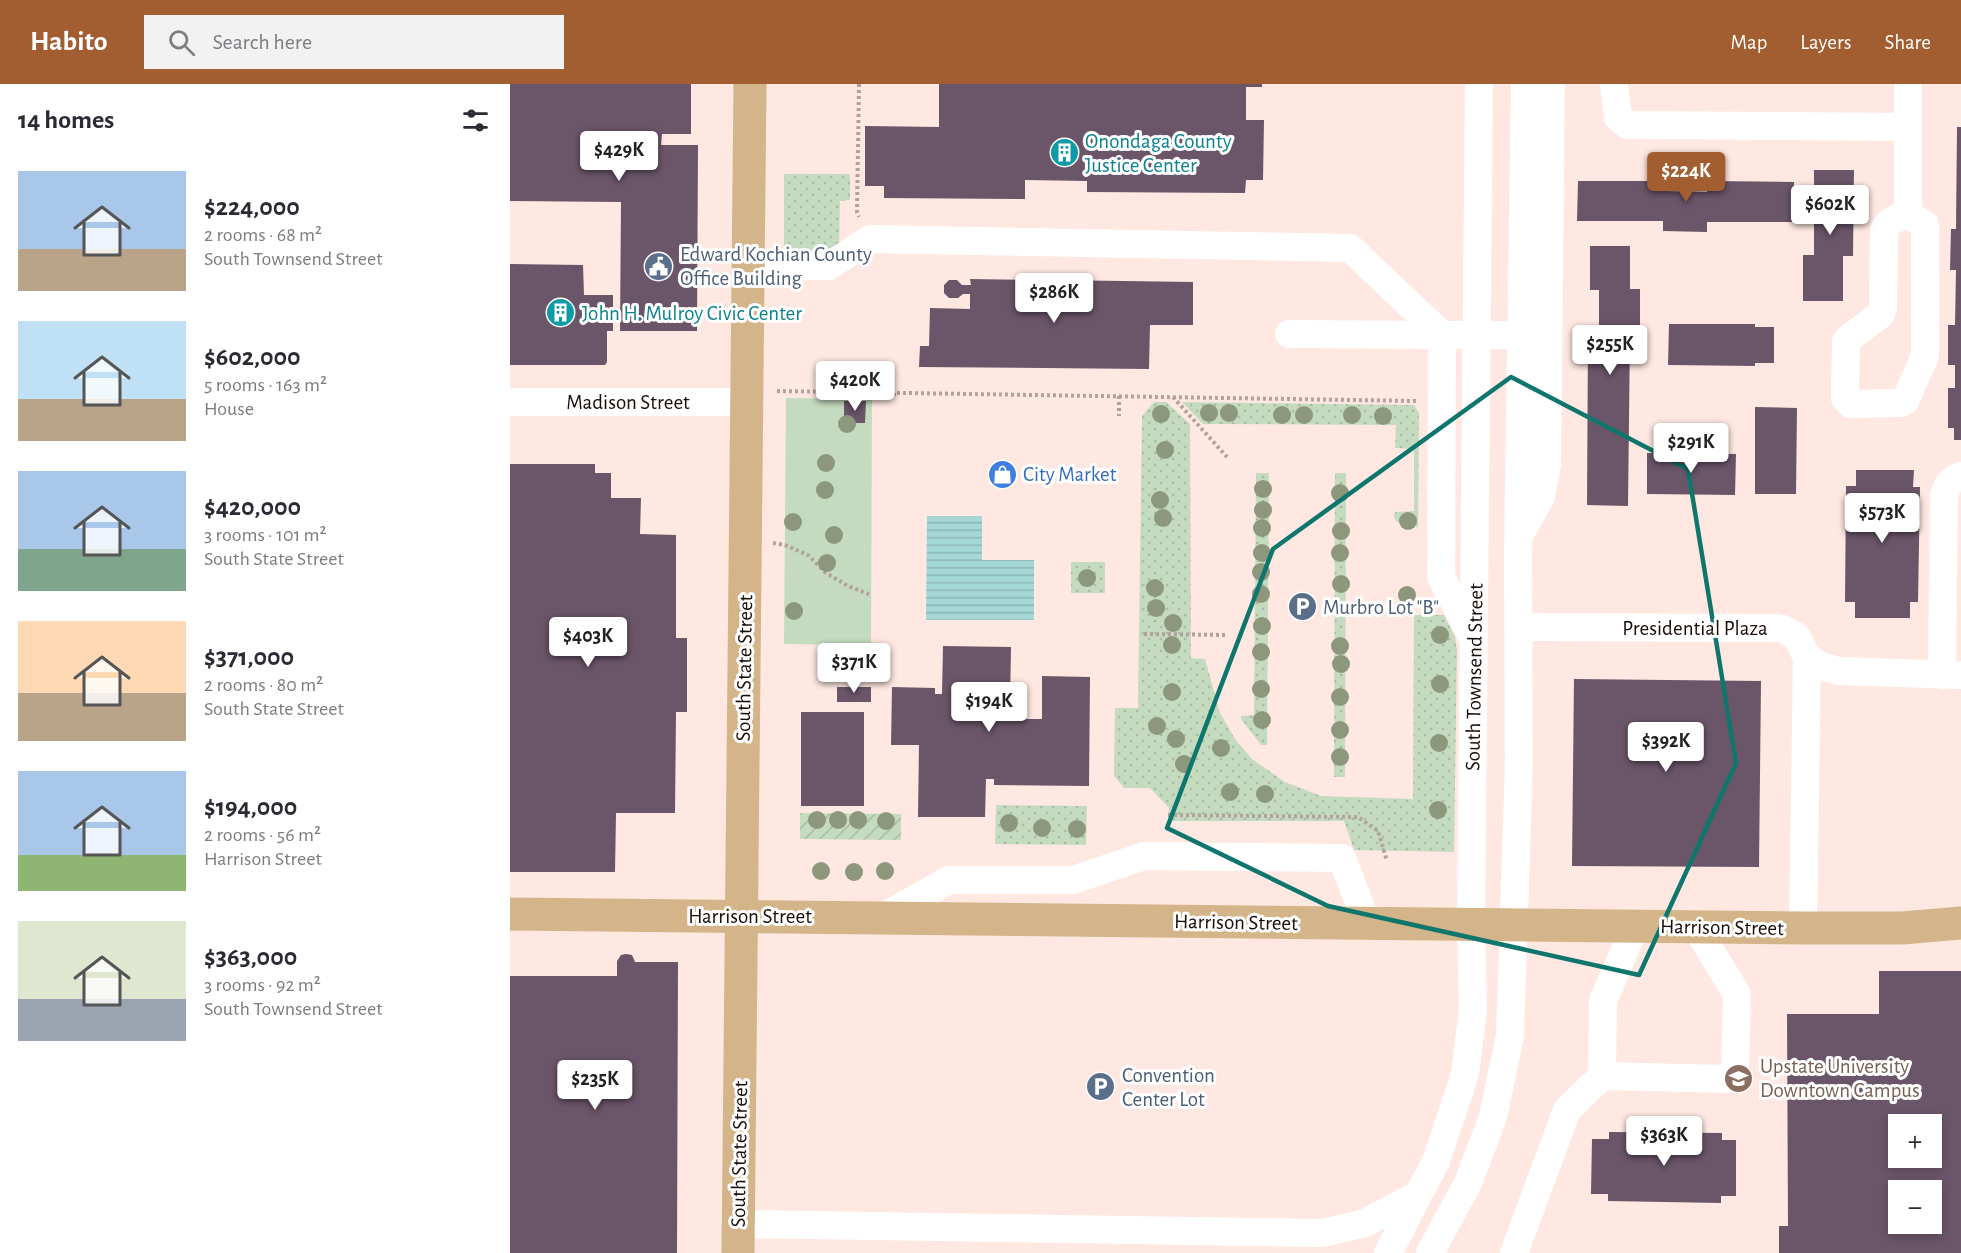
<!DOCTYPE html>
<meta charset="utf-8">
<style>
:root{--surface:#fff;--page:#f2f2f3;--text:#2b2b33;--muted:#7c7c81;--accent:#a25d30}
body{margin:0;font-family:"Alegreya Sans",sans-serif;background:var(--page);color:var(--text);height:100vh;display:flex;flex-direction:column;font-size:22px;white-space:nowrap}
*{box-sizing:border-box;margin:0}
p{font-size:20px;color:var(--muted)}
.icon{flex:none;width:33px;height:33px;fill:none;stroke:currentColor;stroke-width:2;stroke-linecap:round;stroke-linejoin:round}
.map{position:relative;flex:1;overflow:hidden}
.details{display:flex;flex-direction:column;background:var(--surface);width:510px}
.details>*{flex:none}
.controls{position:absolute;left:1378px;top:1030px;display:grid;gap:12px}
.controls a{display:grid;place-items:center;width:54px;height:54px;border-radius:0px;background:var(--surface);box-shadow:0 3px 9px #0003;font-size:30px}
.price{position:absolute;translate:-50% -51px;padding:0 14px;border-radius:6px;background:#fff;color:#222;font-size:20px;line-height:39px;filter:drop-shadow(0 2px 3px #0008)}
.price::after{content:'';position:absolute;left:50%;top:36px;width:18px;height:14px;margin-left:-9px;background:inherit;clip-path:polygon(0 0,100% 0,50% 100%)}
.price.on{background:var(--accent);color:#fff}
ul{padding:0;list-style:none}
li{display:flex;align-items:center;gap:18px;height:150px;padding:0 18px}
li span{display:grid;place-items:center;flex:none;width:168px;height:120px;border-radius:0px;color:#555}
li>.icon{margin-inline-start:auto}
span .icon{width:72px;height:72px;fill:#fffc;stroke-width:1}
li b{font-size:26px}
h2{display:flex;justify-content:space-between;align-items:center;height:72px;padding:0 18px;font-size:26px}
header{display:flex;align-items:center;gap:36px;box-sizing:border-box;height:84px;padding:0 30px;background:var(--accent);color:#fff}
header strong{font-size:28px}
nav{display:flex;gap:33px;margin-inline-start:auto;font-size:21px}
.search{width:420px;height:54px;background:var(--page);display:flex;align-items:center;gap:15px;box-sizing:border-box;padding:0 21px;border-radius:0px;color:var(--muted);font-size:22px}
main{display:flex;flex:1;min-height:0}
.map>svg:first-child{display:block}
.grass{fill:url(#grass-dots)}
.park{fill:#c4dbbf}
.garden{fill:url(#garden-furrows)}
.water{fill:url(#water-rules)}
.building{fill:#6b5569;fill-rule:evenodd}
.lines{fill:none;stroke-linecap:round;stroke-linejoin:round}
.path{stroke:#b3a19b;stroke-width:4;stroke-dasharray:3 3;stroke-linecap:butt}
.minor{stroke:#fff;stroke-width:28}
.major{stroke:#d3b589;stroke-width:33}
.tree{fill:#8d977c}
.marked{fill:none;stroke:#0f766e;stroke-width:4.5;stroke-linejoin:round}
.labels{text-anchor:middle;stroke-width:6;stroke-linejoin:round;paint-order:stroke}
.culture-label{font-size:21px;fill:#0d838f;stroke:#fff;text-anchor:start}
.service-label{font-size:21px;fill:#4e5e75;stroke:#fff;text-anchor:start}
.street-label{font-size:21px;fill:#190d09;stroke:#fff}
.shop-label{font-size:21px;fill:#366cbe;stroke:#fff;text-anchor:start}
.education-label{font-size:21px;fill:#785e54;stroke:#fff;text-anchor:start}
</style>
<header>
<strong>Habito</strong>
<div class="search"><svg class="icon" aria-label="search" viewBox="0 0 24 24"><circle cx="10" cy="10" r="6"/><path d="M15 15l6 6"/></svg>Search here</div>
<nav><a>Map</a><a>Layers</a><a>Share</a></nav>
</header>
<main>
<section class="details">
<h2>14 homes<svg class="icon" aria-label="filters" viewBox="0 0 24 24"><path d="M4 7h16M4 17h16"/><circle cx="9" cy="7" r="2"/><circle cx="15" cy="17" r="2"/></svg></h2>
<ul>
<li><span style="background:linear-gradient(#a9c7e8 65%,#b9a48a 0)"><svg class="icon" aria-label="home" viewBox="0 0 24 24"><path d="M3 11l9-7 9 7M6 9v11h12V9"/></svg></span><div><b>$224,000</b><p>2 rooms · 68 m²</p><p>South Townsend Street</p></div></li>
<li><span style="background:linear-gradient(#bfe0f5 65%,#b9a48a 0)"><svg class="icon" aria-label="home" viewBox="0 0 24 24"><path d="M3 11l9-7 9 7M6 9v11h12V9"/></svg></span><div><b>$602,000</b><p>5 rooms · 163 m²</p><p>House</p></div></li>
<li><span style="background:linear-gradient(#a9c7e8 65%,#7fa58c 0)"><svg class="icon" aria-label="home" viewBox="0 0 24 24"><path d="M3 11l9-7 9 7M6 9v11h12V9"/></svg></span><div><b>$420,000</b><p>3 rooms · 101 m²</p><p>South State Street</p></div></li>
<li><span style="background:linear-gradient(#ffd9b3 60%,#b9a48a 0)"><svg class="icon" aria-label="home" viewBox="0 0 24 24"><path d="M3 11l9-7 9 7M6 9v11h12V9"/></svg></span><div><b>$371,000</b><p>2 rooms · 80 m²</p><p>South State Street</p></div></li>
<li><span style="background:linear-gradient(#a9c7e8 70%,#8fb573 0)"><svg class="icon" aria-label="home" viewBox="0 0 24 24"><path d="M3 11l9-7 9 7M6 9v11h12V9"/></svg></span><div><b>$194,000</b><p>2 rooms · 56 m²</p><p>Harrison Street</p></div></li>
<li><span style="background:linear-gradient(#dfe7d0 65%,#9aa5b1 0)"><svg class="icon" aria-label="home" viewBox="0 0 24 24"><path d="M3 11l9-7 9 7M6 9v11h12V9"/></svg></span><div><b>$363,000</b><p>3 rooms · 92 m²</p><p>South Townsend Street</p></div></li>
</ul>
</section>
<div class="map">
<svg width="1451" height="1169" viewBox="0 0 1451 1169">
<defs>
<pattern id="grass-dots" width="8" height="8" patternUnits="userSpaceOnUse" patternTransform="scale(1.5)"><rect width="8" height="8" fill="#c4dbbf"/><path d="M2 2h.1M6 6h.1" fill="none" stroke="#a8bba3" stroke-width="1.8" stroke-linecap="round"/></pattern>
<pattern id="garden-furrows" width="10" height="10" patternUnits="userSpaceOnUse" patternTransform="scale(1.5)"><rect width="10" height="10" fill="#c4dbbf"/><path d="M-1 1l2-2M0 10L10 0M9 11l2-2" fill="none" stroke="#a8bba3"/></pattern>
<pattern id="water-rules" width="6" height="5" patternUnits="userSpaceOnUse" patternTransform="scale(1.5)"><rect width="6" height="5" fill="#a5d7d6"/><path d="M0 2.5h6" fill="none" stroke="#8db7b6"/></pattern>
</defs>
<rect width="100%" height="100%" fill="#fee8e1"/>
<!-- grass -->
<g class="grass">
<polygon points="274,90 340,90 340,116 330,117 329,164 324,168 274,167"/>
<polygon points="644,318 656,318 680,340 681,574 695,575 710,629 725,655 742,675 775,698 811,712 903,715 904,531 934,531 945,553 947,567 944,768 844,766 834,737 658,737 659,724 640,704 614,704 604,692 605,624 628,624 632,332"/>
<polygon points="672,318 904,321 909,329 908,443 887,438 884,433 885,428 904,427 904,365 885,364 886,341 693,340"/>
<polygon points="746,389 759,389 757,661 751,661 731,635 731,632 744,631"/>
<polygon points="825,389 836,389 835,693 824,693"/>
<rect x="561" y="478" width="34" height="31"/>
<polygon points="486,721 577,722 576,761 485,760"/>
</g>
<!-- park -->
<polygon class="park" points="276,314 362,315 361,561 274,560"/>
<!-- garden -->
<polygon class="garden" points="290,729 391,730 391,756 290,755"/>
<!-- water -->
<polygon class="water" points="417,432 472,432 472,476 524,476 524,536 416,536"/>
<!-- building -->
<g class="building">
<polygon points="0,0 181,0 181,50 152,50 151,61 188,61 187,247 110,247 111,118 0,117"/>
<polygon points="429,0 752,0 752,3 736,3 736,36 754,36 753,96 736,96 735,109 577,108 577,97 515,96 515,115 374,114 374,102 355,102 355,42 429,43"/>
<polygon points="1447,43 1451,43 1451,356 1444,356 1444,344 1438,344 1438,304 1445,304 1445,281 1438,281 1438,241 1445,241 1446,186 1440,186 1441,145 1446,145"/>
<polygon points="1304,86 1344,86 1343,172 1333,172 1333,217 1293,217 1293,171 1304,171"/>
<polygon points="1068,97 1154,97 1154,107 1197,108 1197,97 1284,98 1284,138 1197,138 1197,148 1153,147 1153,137 1067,137"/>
<polygon points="1080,162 1120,162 1120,205 1130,205 1130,250 1120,249 1118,422 1077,421 1078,249 1089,249 1089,206 1080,206"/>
<polygon points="0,180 73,181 74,211 103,211 103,247 97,247 97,278 95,281 0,281"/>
<polygon points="460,195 683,198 683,241 640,241 639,285 409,283 410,262 419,262 420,224 460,225 460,210 453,210 448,214 439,214 434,209 434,201 439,196 447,196 452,201 461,201"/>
<polygon points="1159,240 1245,240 1245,243 1264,243 1264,279 1245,279 1245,282 1158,281"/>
<polygon points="334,317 356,317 355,339 334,339"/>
<polygon points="1245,323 1287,324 1286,410 1245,410"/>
<polygon points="1137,369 1226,370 1225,411 1137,410"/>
<polygon points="0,380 85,380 85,389 101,389 101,414 131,414 130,450 166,451 166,554 177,554 177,628 166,628 165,729 106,729 105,788 0,788"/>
<polygon points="1346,386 1404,386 1403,403 1410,403 1408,518 1400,518 1400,534 1345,534 1345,518 1335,518 1336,402 1346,402"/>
<polygon points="433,562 501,563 500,618 485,618 485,635 532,635 532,592 580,593 579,702 484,701 484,695 476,695 475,733 408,733 409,661 381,661 382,603 425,604 425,610 432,610"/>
<polygon points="1064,595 1251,597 1249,783 1062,782"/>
<rect x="327" y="603" width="34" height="15"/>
<rect x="291" y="628" width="63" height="94"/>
<polygon points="116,870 122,871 125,878 168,878 167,1169 0,1169 0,892 107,892 107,877 111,871"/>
<path d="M1369,887H1451V1169H1269V1142H1278L1277,930H1369ZM1389,1041H1422V1074H1389ZM1389,1107H1422V1140H1389Z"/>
<polygon points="1099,1048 1212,1049 1212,1056 1226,1056 1226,1112 1211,1112 1211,1119 1098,1117 1098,1110 1081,1110 1082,1055 1099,1055"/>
</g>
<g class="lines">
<!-- path -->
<g class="path">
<polyline points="349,0 347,128 349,133"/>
<polyline points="267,307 907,317"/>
<polyline points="384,309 384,315"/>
<polyline points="609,312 609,332"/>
<polyline points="663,313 717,373"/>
<polyline points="263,459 275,461 298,471 316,489 338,502 361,511"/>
<polyline points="634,550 717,551"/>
<polyline points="658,731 848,733 868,747 877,777"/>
</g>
<!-- minor -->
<g class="minor">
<polyline points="1104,0 1108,33 1117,41 1398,43"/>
<path d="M1398,130L1415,141V272L1395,317L1391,319L1341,320L1335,314L1336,258L1338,255L1370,231L1373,225L1374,146C1378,136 1388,134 1398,130Z"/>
<polyline points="1398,130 1398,0"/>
<polyline points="238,183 319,182 360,155 840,164 932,251"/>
<polyline points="779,250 932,251"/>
<polyline points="0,318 237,318"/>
<polyline points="1011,448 1031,413 1037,380 1041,0"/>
<polyline points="1009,543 1266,544 1273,545 1286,552 1297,573 1309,581 1328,587 1451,591"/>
<polyline points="963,554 931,493 932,251 1031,251"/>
<path d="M1432,591L1434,411C1437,402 1440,395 1451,392"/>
<polyline points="373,833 439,796 563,796 634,772 832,774 857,840"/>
<polyline points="1125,842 1093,917 1092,992 1217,995 1225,985 1227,910 1186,843"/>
<polyline points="1293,844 1297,573"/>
<polyline points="228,1140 813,1149 855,1139 908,1111"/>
<polyline points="878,1169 926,1077 955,990 963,926 961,840 969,0"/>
<polyline points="920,1169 958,1099 983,1033 1000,952 1009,679 1008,473 1015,0"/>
<polyline points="1004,1169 1057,1026 1092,992"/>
</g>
<!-- major -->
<g class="major">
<polyline points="0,830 1293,844 1393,844 1451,839"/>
<polyline points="228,1169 240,0"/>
</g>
</g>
<!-- trees -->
<g class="tree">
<circle cx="699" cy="329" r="9"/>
<circle cx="719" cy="329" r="9"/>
<circle cx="651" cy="330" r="9"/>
<circle cx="772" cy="331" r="9"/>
<circle cx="794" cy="331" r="9"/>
<circle cx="842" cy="331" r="9"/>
<circle cx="873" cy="332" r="9"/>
<circle cx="337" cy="340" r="9"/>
<circle cx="655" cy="366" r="9"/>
<circle cx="316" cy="379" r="9"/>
<circle cx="753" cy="405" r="9"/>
<circle cx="315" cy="406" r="9"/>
<circle cx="830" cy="409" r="9"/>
<circle cx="650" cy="416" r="9"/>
<circle cx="753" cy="426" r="9"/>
<circle cx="653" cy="434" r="9"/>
<circle cx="898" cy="437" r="9"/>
<circle cx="283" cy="438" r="9"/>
<circle cx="752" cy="444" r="9"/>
<circle cx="831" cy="447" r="9"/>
<circle cx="324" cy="451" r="9"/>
<circle cx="752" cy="469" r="9"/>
<circle cx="830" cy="469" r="9"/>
<circle cx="317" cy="479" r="9"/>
<circle cx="751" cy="488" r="9"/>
<circle cx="577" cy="494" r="9"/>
<circle cx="831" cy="500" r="9"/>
<circle cx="645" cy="504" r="9"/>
<circle cx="751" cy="510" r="9"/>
<circle cx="897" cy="511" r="9"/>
<circle cx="646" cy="524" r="9"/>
<circle cx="284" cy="527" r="9"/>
<circle cx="663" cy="539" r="9"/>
<circle cx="752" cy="542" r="9"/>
<circle cx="930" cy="551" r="9"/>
<circle cx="662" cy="561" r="9"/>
<circle cx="830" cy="562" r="9"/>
<circle cx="751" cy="568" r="9"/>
<circle cx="831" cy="580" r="9"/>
<circle cx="930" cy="600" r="9"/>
<circle cx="751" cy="605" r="9"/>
<circle cx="662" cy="608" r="9"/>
<circle cx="830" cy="613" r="9"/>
<circle cx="752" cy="636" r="9"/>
<circle cx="647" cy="642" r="9"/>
<circle cx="830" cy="646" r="9"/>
<circle cx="666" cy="655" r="9"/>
<circle cx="929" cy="659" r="9"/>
<circle cx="711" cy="664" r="9"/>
<circle cx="830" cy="673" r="9"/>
<circle cx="674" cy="680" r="9"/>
<circle cx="720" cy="708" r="9"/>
<circle cx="755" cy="710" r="9"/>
<circle cx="928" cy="726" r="9"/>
<circle cx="307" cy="736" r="9"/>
<circle cx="328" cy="736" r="9"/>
<circle cx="348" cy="736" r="9"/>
<circle cx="376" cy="737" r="9"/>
<circle cx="499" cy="739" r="9"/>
<circle cx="532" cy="744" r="9"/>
<circle cx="567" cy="745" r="9"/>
<circle cx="311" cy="787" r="9"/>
<circle cx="375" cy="787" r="9"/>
<circle cx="344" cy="788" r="9"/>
</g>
<!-- marked area -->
<path class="marked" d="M1001,293L1178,385L1226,679L1129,891L818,822L657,744L763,465Z"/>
<!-- icons -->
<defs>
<symbol id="building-disc" viewBox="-11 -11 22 22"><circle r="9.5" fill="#0f9aa8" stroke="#fff"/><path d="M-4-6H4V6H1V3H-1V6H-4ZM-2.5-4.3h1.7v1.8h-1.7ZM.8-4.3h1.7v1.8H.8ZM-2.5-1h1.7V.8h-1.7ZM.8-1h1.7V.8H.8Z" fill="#fff"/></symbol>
<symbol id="civic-disc" viewBox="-11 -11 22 22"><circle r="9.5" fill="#5c6f8a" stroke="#fff"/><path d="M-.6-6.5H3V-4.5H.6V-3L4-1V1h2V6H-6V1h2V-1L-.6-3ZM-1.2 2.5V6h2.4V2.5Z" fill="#fff"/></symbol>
<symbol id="shop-disc" viewBox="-11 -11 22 22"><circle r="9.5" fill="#3f7fe0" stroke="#fff"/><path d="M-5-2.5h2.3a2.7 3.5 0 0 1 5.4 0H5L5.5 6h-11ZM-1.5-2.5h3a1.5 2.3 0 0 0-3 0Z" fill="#fff"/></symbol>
<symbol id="parking-disc" viewBox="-11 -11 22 22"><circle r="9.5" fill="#5c6f8a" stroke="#fff"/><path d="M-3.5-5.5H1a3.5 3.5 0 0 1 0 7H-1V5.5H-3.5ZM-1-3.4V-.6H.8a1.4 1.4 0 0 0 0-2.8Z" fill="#fff"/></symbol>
<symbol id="university-disc" viewBox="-11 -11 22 22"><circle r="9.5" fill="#8d6e63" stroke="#fff"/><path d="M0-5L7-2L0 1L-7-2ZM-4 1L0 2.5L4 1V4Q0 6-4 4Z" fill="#fff"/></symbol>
</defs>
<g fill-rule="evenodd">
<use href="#building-disc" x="538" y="52" width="33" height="33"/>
<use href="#civic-disc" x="132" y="166" width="33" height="33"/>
<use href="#building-disc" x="34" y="212" width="33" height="33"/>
<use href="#shop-disc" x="476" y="374" width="33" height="33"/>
<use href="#parking-disc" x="776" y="506" width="33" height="33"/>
<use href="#university-disc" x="1212" y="978" width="33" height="33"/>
<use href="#parking-disc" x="574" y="986" width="33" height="33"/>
</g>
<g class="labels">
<!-- culture labels -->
<g class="culture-label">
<text x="575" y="64">Onondaga County<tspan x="575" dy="24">Justice Center</tspan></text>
<text x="72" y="236">John H. Mulroy Civic Center</text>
</g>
<!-- service labels -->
<g class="service-label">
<text x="170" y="177">Edward Kochian County<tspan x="170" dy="24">Office Building</tspan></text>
<text x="813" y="530">Murbro Lot "B"</text>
<text x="612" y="998">Convention<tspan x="612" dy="24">Center Lot</tspan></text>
</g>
<!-- street labels -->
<g class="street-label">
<text x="118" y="325">Madison Street</text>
<text x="1185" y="551">Presidential Plaza</text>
<text transform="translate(234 584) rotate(-89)" y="7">South State Street</text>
<text transform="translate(964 593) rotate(-89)" y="7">South Townsend Street</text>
<text x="240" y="839">Harrison Street</text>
<text transform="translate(726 838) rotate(1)" y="7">Harrison Street</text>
<text transform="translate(1212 843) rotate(1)" y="7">Harrison Street</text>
<text transform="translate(229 1070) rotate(-89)" y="7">South State Street</text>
</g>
<!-- shop labels -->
<g class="shop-label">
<text x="513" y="397">City Market</text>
</g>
<!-- education labels -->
<g class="education-label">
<text x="1250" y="989">Upstate University<tspan x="1250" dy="24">Downtown Campus</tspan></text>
</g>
</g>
</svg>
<div class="controls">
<a>+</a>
<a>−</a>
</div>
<b class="price" style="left:109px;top:98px">$429K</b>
<b class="price on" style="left:1176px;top:119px">$224K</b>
<b class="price" style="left:1320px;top:152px">$602K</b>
<b class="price" style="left:544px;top:240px">$286K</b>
<b class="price" style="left:1100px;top:292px">$255K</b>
<b class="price" style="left:345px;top:328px">$420K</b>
<b class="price" style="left:1181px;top:390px">$291K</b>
<b class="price" style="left:1372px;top:460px">$573K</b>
<b class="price" style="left:78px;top:584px">$403K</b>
<b class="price" style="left:344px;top:610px">$371K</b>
<b class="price" style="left:479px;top:649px">$194K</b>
<b class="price" style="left:1156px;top:689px">$392K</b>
<b class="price" style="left:85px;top:1027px">$235K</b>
<b class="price" style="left:1154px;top:1083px">$363K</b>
</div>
</main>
